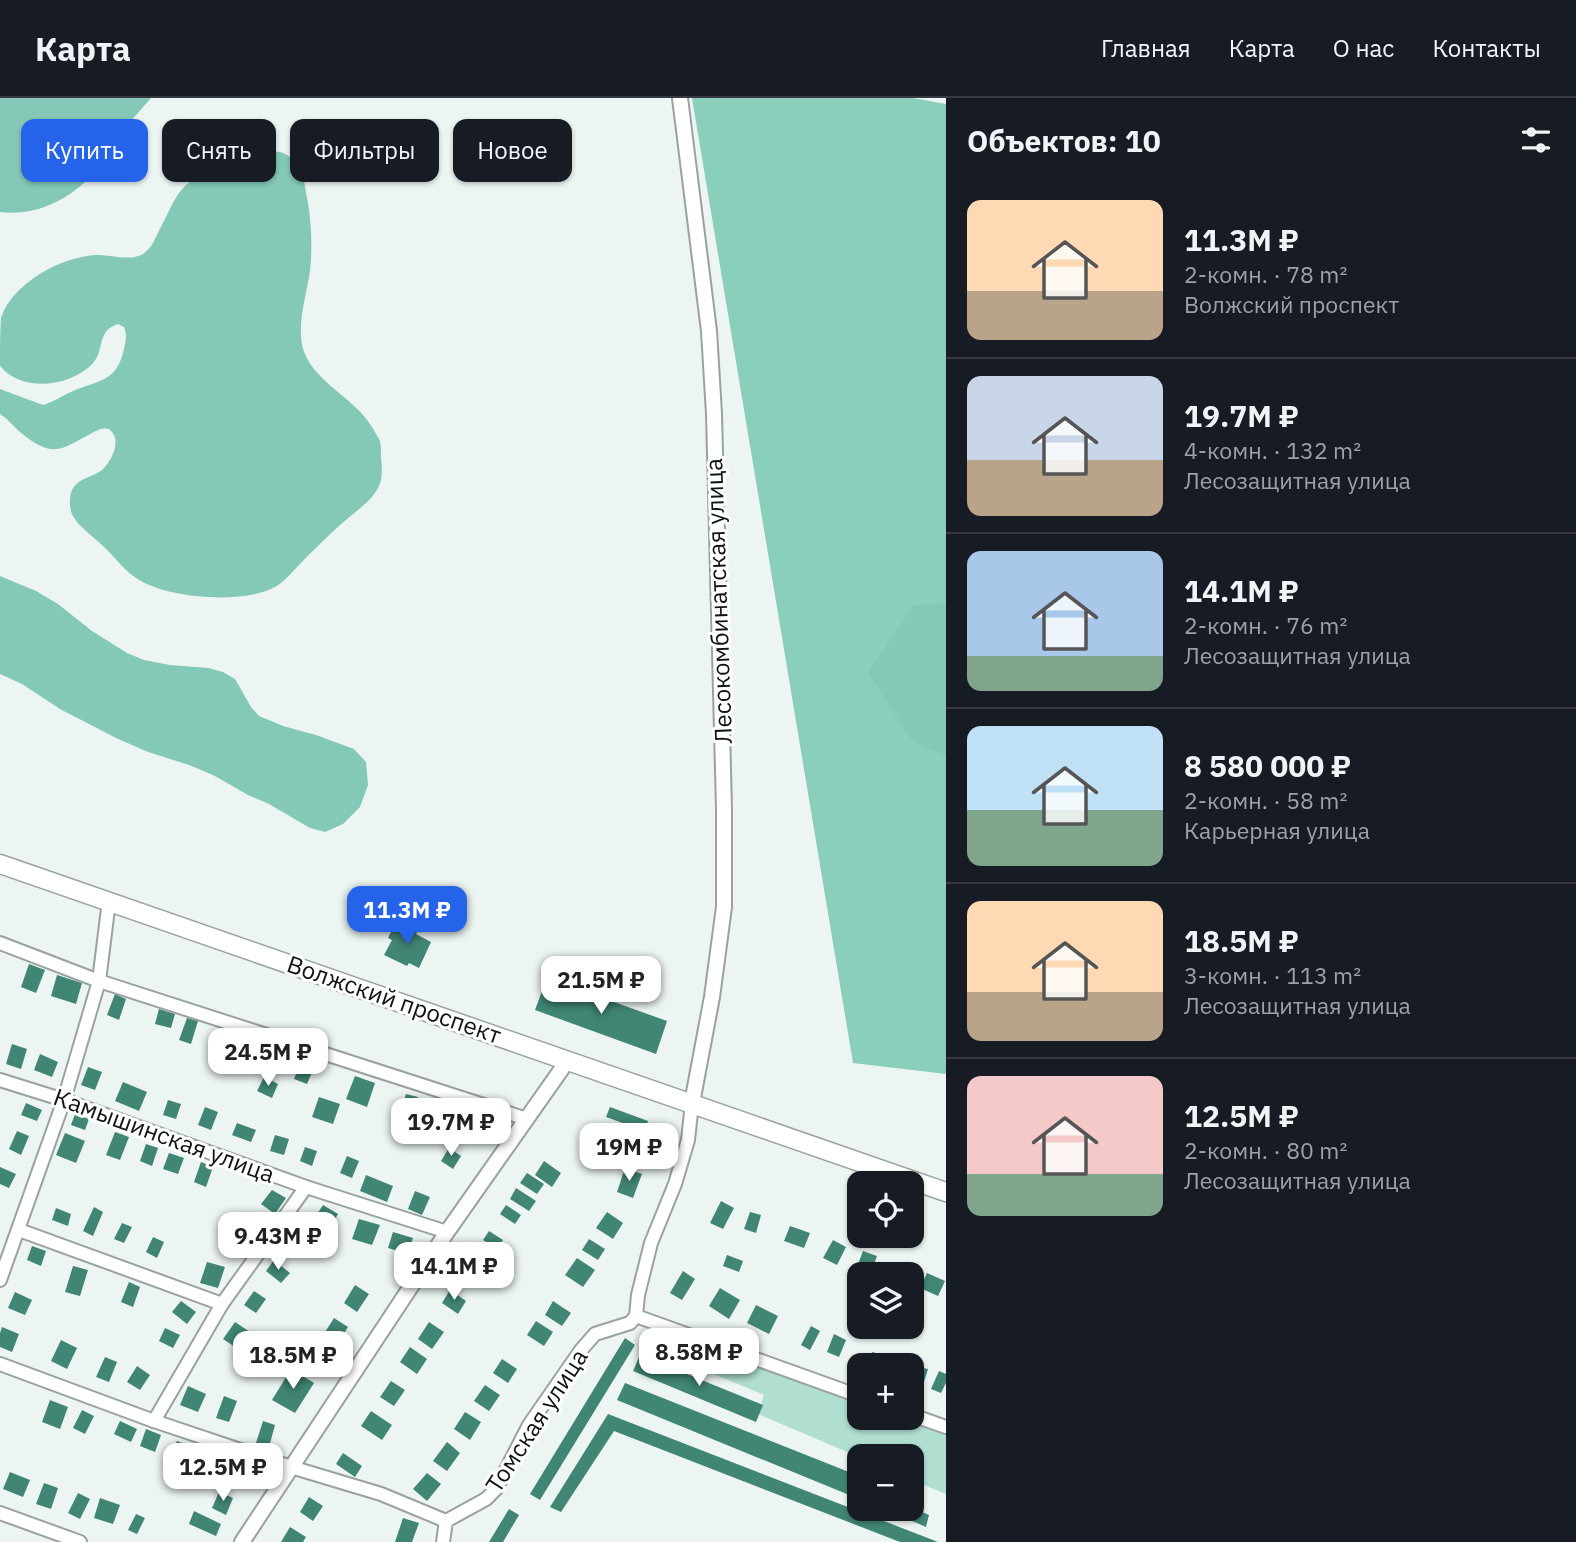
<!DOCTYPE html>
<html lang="ru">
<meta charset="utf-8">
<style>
:root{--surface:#171b24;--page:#20242c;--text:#f1f3f6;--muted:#9ea1a6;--line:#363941;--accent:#2563eb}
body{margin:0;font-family:"IBM Plex Sans",sans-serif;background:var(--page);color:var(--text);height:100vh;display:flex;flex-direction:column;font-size:26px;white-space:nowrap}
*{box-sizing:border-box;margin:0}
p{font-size:23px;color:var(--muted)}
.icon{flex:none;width:38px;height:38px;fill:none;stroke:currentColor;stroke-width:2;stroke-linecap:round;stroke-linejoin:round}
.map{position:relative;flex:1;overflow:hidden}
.sheet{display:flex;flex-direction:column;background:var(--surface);width:630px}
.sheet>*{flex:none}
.guide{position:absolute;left:21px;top:21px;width:665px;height:63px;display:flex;gap:14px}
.buttons{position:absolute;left:847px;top:1073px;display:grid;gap:14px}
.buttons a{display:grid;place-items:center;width:77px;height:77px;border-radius:14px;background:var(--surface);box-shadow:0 2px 5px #0004;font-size:35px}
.price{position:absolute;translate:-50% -60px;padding:0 16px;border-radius:14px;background:#fff;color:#222;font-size:23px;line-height:46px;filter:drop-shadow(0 2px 4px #0008)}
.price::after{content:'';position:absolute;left:50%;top:42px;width:21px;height:16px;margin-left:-10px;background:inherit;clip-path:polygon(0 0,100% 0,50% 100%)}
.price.current{background:var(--accent);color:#fff}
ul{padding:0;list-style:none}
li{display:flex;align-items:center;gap:21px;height:175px;padding:0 21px}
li+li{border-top:2px solid var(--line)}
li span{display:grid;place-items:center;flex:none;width:196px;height:140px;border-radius:14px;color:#555}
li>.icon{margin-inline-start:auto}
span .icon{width:84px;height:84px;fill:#fffc;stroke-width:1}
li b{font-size:30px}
h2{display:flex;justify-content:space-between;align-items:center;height:84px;padding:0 21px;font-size:30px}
.tag{padding:0 24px;border-radius:14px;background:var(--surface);box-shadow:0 2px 5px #0004;font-size:24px;line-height:63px}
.tag.current{background:var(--accent);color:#fff}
header{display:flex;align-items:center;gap:42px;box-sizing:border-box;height:98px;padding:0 35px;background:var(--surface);border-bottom:2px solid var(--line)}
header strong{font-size:33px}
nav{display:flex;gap:38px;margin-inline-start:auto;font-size:24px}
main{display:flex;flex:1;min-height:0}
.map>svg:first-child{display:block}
.green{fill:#b0dfd1}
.forest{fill:#8acfbc}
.water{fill:#84c9b7}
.building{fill:#418675}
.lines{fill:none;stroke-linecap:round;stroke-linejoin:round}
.minor-casing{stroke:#9aa29f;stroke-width:16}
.tertiary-casing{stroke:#9aa29f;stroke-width:18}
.primary-casing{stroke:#9aa29f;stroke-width:21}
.minor{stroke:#fff;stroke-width:12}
.tertiary{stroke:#fff;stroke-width:14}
.primary{stroke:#fff;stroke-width:18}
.labels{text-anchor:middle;stroke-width:6;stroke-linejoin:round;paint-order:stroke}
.street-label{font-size:24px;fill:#101312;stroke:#fff}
</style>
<header>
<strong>Карта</strong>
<nav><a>Главная</a><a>Карта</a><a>О нас</a><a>Контакты</a></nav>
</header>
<main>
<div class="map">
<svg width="946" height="1444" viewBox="0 0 946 1444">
<rect width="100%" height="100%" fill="#ecf5f2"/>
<!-- green -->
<polygon class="green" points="650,1227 859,1296 859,1320 912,1320 946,1325 946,1396 912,1382 912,1358 859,1358 859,1359 758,1316 764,1297 642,1246"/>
<!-- forest -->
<polygon class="forest" points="692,0 913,0 946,6 946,976 853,965"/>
<!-- water -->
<g class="water">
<path d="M0,0H151C143,9 134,19 126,29C117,40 112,54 103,65C77,97 42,119 0,114Z"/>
<path d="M262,53C268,53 277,53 283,55C290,58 299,66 302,73C304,78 304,84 305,89C311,116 313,145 310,173C307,194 300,215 301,236C301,280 352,295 372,329C375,334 378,339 380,343C381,348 381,354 381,359C382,369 383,381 378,390C370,405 353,415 340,427C326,440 312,453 299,467C292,474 284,484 275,489C243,506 173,501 141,483C125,474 116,460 103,448C94,439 78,428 73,418C69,411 69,399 72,392C79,379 92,380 102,372C111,364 121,345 112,334C108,329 104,330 98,332C63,349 56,364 20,334C13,328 8,321 0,316V291L43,307C54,304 63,297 73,293C99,282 117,284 124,251C126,243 127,237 124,229L118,226C96,233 105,252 93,265C71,289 22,295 0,268C0,253 0,234 1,220C12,186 60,159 95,157C109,156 130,164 143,156C153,150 157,135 163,125C169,113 175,98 185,88C206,68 234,59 262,53Z"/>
<polygon points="0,478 36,493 58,506 92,533 127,555 144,562 170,567 208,570 223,574 235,581 251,609 259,618 283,628 316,637 354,651 366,664 368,687 360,709 343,726 325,734 310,730 269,706 248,697 213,677 189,667 148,654 116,640 60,611 22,586 0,576"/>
<polygon points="946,505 946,657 913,644 868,575 914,507"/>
</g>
<!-- building -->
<g class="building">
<polygon points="404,825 418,832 416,836 431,844 419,870 409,865 407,868 384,857 392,842 388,840 393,830 400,833"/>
<polygon points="29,866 45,872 36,895 21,889"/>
<polygon points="57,877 82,885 76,906 51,898"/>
<polygon points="547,880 667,923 656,956 535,912"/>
<polygon points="115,896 126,901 119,922 107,917"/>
<polygon points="159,911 175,916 171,930 155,926"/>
<polygon points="187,920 198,923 191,946 179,942"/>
<polygon points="228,934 247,941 241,956 222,948"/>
<polygon points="12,946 27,951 21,971 6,966"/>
<polygon points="267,946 286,954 277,973 258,965"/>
<polygon points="40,956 58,964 52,979 34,972"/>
<polygon points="302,962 315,967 307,986 294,981"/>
<polygon points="88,969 102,974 95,992 81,987"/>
<polygon points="355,978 375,985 367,1009 346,1001"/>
<polygon points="264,979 278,986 272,1000 257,993"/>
<polygon points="123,984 147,994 139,1013 115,1003"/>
<polygon points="406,996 418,999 415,1012 402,1009"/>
<polygon points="319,999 340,1006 333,1026 312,1019"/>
<polygon points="168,1002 181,1006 176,1021 163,1017"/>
<polygon points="26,1005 42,1012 37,1023 21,1017"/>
<polygon points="426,1008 449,1016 440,1042 417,1033"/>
<polygon points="205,1009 218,1014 211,1032 198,1027"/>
<polygon points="610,1009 648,1023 645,1033 606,1019"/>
<polygon points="75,1016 89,1021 85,1032 71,1027"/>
<polygon points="461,1022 477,1028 470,1046 455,1041"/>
<polygon points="237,1025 256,1032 251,1044 232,1037"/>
<polygon points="17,1033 29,1038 21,1057 9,1051"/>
<polygon points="115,1034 129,1039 120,1062 106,1057"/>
<polygon points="65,1035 85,1043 76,1065 56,1057"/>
<polygon points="275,1037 289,1041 284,1057 270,1053"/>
<polygon points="146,1046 158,1050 152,1068 140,1063"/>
<polygon points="305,1049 317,1053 312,1068 300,1063"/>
<polygon points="449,1050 461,1058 453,1071 441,1063"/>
<polygon points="169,1055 184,1060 178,1076 163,1071"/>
<polygon points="347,1058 359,1063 352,1080 340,1075"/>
<polygon points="544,1063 561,1075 552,1089 535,1077"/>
<polygon points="201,1064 213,1069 206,1089 194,1084"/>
<polygon points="0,1069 16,1076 9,1090 0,1086"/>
<polygon points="625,1070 642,1076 633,1100 617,1094"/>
<polygon points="527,1075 544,1086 537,1096 520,1085"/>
<polygon points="366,1077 393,1088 387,1104 360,1093"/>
<polygon points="516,1090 536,1103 529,1113 510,1101"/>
<polygon points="272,1092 286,1100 275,1116 261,1106"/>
<polygon points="415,1093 430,1099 422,1117 408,1111"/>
<polygon points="721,1103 734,1110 723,1131 710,1125"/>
<polygon points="323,1107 338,1116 330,1130 314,1121"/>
<polygon points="506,1107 521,1117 515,1126 500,1116"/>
<polygon points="94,1109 103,1114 93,1138 83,1133"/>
<polygon points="56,1110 71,1116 68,1128 52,1122"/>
<polygon points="607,1114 623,1125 613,1141 596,1130"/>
<polygon points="750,1114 761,1117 756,1135 744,1131"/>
<polygon points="253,1120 270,1131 257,1148 240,1135"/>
<polygon points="359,1121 380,1127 372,1147 352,1141"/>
<polygon points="122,1125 132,1129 124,1145 114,1141"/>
<polygon points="790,1128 810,1135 804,1150 784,1143"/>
<polygon points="489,1133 503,1142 497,1151 483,1142"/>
<polygon points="393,1134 413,1140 408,1156 388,1150"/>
<polygon points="293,1136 304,1144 296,1154 286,1146"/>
<polygon points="153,1139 164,1144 157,1160 146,1154"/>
<polygon points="589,1141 605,1151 598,1162 582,1152"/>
<polygon points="833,1142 846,1149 837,1167 823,1160"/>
<polygon points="32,1148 46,1153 41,1168 27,1162"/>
<polygon points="863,1153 877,1158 871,1175 857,1169"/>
<polygon points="727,1157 743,1163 739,1174 723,1168"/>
<polygon points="463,1160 482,1172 473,1186 454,1174"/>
<polygon points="577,1160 595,1172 583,1189 565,1177"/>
<polygon points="274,1162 290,1175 281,1185 266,1173"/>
<polygon points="207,1164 225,1169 218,1190 200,1185"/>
<polygon points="898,1166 917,1172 912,1186 912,1176 895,1176"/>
<polygon points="73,1168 88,1172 80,1198 65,1194"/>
<polygon points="683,1173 695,1181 682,1202 670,1195"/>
<polygon points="927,1175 945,1183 938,1198 920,1190"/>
<polygon points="129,1184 140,1189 133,1209 121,1204"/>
<polygon points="355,1187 369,1196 357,1214 344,1205"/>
<polygon points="720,1190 740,1202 729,1221 709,1208"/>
<polygon points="450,1192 466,1203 458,1216 442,1205"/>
<polygon points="254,1193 266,1201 256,1215 244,1207"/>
<polygon points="15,1194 32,1202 25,1217 8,1210"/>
<polygon points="181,1203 196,1214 187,1226 172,1214"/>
<polygon points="553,1203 571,1215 562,1228 545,1217"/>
<polygon points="756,1207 778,1218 769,1236 747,1225"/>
<polygon points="334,1220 348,1229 336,1248 322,1239"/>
<polygon points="536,1223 553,1234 544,1248 527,1237"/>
<polygon points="235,1224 250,1234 238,1251 223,1241"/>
<polygon points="429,1224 444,1234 432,1251 418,1241"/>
<polygon points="811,1228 820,1233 810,1252 801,1247"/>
<polygon points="2,1229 19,1236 12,1254 0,1249 0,1235"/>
<polygon points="165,1230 180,1237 173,1250 159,1243"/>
<polygon points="834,1236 846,1242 839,1259 827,1254"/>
<polygon points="625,1240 635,1247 540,1402 530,1396"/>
<polygon points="61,1242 77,1250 67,1271 51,1263"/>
<polygon points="314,1246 331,1257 321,1273 304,1262"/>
<polygon points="410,1249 427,1261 417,1276 400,1264"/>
<polygon points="872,1254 884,1257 881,1267 869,1265"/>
<polygon points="640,1257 763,1307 756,1324 633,1273"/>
<polygon points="105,1259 117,1264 109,1284 96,1279"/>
<polygon points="502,1261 517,1271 508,1285 493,1275"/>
<polygon points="137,1268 150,1277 140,1292 127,1284"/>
<polygon points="918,1269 928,1271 923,1287 913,1285"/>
<polygon points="291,1271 314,1285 295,1315 272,1302"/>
<polygon points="939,1273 946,1276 946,1285 941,1295 931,1291"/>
<polygon points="391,1283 405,1292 394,1308 380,1299"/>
<polygon points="625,1285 859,1378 859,1401 617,1302"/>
<polygon points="485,1287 500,1297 489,1313 474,1303"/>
<polygon points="188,1288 206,1296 198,1314 180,1307"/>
<polygon points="224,1298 237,1303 229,1324 216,1320"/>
<polygon points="50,1302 68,1309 60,1331 42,1324"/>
<polygon points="82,1312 94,1318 85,1336 73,1330"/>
<polygon points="371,1313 392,1327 382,1342 361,1328"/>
<polygon points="465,1314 481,1324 470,1342 454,1331"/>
<polygon points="608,1316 938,1444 900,1444 614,1333 561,1414 550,1409"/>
<polygon points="120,1323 137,1331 131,1344 114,1336"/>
<polygon points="263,1323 275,1327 269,1349 256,1345"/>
<polygon points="146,1331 161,1337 155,1354 140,1348"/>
<polygon points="177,1343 192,1349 186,1364 170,1357"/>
<polygon points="447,1344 460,1355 447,1373 433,1363"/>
<polygon points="343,1355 362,1368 355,1379 336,1366"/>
<polygon points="231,1369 249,1377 243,1391 224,1383"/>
<polygon points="10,1374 30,1382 23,1399 3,1391"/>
<polygon points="427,1375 441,1386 427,1403 413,1391"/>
<polygon points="44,1385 58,1390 51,1411 36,1406"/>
<polygon points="219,1394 233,1400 226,1417 212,1410"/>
<polygon points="78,1395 90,1401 80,1421 68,1415"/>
<polygon points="309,1399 323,1408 313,1423 300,1414"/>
<polygon points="100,1400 120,1407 113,1426 94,1420"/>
<polygon points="882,1410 913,1410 929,1417 926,1429"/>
<polygon points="509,1411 519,1417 503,1444 489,1444"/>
<polygon points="194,1413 221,1426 216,1438 189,1426"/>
<polygon points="136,1416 145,1420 137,1436 128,1432"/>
<polygon points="403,1420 419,1425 412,1444 395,1444"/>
<polygon points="290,1429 306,1439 303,1444 281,1444"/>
</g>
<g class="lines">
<defs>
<g id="minor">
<polyline points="0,845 99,883 527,1021"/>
<polyline points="0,982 64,1002 306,1089 447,1134"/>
<polyline points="19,1132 222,1206"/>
<polyline points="0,1182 64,1002 99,883 109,803"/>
<polyline points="636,1218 859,1298"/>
<polyline points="0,1266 154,1323 291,1369 381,1396 446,1423"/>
<polyline points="912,1317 946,1329"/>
<polyline points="154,1323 222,1206 306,1089"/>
<polyline points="0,1415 80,1444"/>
<polyline points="443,1444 446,1423 486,1401 496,1391 529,1327 581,1252 595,1236 630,1225 636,1218 638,1197 651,1145 675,1086 688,1042 692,1005"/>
</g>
<g id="tertiary">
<polyline points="680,0 709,233 714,316 724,711 724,809 712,899 692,1005"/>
<polyline points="242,1444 447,1134 568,962"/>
</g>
<polyline id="primary" points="0,766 946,1094"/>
</defs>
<!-- minor casing -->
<use href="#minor" class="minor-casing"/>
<!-- tertiary casing -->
<use href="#tertiary" class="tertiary-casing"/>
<!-- primary casing -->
<use href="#primary" class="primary-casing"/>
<!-- minor -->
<use href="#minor" class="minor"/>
<!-- tertiary -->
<use href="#tertiary" class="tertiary"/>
<!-- primary -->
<use href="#primary" class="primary"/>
</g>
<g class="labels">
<!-- street labels -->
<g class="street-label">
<text transform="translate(719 503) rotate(-92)" y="8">Лесокомбинатская улица</text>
<text transform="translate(394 902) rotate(19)" y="8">Волжский проспект</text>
<text transform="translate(164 1038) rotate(20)" y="8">Камышинская улица</text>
<text transform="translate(537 1323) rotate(-57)" y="8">Томская улица</text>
</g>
</g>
</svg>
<div class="buttons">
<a><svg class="icon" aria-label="locate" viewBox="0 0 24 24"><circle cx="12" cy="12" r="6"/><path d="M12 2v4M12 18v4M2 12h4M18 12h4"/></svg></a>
<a><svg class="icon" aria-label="layers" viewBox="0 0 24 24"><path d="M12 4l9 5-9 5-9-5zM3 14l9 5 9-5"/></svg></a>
<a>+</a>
<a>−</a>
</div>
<b class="price current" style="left:407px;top:848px">11.3M ₽</b>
<b class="price" style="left:601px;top:918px">21.5M ₽</b>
<b class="price" style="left:268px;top:990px">24.5M ₽</b>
<b class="price" style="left:451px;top:1060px">19.7M ₽</b>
<b class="price" style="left:629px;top:1085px">19M ₽</b>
<b class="price" style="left:278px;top:1174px">9.43M ₽</b>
<b class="price" style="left:454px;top:1204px">14.1M ₽</b>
<b class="price" style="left:699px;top:1290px">8.58M ₽</b>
<b class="price" style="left:293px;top:1293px">18.5M ₽</b>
<b class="price" style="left:223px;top:1405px">12.5M ₽</b>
<div class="guide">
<a class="tag current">Купить</a>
<a class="tag">Снять</a>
<a class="tag">Фильтры</a>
<a class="tag">Новое</a>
</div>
</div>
<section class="sheet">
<h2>Объектов: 10<svg class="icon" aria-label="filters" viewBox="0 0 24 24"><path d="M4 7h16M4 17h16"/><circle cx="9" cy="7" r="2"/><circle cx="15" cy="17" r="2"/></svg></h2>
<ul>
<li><span style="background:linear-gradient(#ffd9b3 65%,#b9a48a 0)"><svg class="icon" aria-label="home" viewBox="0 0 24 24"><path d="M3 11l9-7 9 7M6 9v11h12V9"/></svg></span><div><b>11.3M ₽</b><p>2-комн. · 78 m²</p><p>Волжский проспект</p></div></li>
<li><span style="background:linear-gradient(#c9d6e8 60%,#b9a48a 0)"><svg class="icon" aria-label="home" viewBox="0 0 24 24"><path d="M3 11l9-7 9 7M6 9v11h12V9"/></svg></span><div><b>19.7M ₽</b><p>4-комн. · 132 m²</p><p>Лесозащитная улица</p></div></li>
<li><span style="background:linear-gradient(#a9c7e8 75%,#7fa58c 0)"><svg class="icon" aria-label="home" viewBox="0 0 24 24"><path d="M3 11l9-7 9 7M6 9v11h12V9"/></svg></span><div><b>14.1M ₽</b><p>2-комн. · 76 m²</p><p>Лесозащитная улица</p></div></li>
<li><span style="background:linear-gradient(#bfe0f5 60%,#7fa58c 0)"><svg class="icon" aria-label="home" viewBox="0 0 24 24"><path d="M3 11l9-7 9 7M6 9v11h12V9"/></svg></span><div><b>8 580 000 ₽</b><p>2-комн. · 58 m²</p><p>Карьерная улица</p></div></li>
<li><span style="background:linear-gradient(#ffd9b3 65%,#b9a48a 0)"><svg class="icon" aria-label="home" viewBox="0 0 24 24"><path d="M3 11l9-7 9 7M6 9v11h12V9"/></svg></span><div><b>18.5M ₽</b><p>3-комн. · 113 m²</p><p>Лесозащитная улица</p></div></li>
<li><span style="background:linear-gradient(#f6c9c9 70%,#7fa58c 0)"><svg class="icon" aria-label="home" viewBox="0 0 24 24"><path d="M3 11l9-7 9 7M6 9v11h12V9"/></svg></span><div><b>12.5M ₽</b><p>2-комн. · 80 m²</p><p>Лесозащитная улица</p></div></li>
</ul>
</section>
</main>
